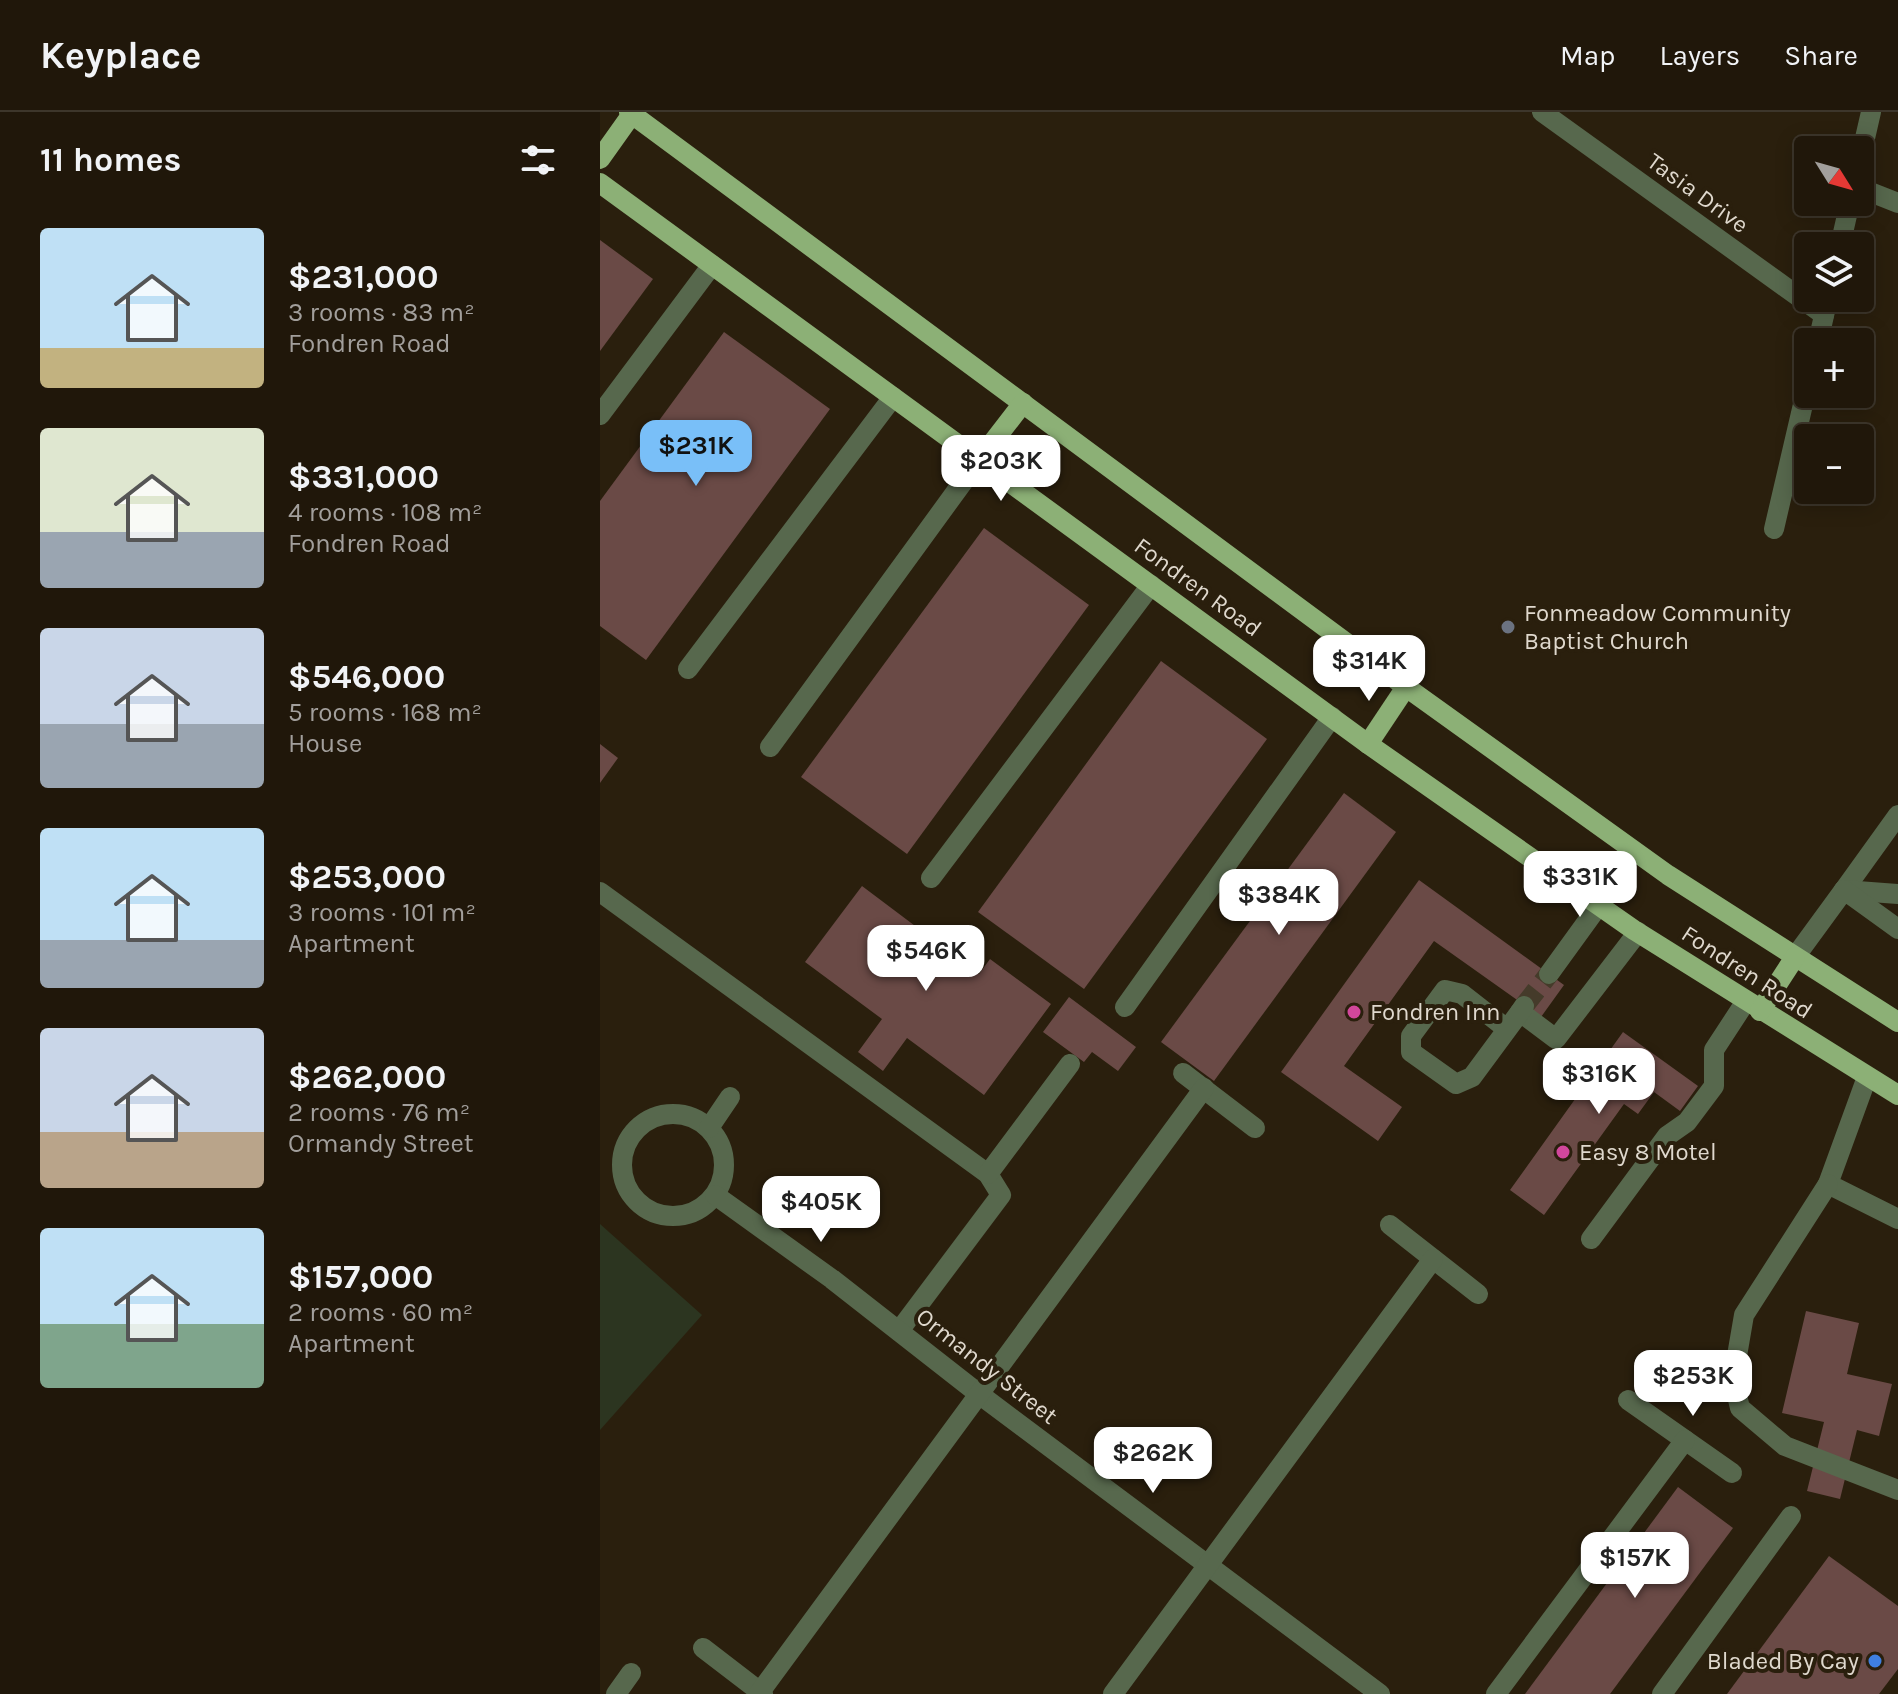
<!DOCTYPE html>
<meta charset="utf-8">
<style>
:root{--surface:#20170a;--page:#2d2418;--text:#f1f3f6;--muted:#a29f9c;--line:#3d362b;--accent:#79bff8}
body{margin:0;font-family:Karla,sans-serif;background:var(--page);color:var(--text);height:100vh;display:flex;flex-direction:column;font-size:30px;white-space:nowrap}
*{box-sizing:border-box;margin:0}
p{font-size:26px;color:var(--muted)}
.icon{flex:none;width:44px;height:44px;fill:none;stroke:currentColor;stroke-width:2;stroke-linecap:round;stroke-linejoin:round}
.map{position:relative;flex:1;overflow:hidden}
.sheet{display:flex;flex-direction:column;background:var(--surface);width:600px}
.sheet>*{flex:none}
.needle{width:52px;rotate:127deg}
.fabs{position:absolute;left:1194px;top:24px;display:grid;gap:16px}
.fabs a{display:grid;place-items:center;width:80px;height:80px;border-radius:8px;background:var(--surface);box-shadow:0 4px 20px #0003,0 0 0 2px var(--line);font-size:40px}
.price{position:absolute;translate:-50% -68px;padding:0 18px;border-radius:16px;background:#fff;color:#222;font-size:26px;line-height:52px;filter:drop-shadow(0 2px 4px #0008)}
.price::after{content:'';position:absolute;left:50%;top:48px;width:24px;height:18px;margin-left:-12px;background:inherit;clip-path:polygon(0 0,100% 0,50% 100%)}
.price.selected{background:var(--accent);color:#111}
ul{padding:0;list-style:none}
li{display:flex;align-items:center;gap:24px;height:200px;padding:0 40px}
li span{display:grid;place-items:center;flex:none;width:224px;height:160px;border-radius:8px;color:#555}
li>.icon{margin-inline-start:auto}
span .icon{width:96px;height:96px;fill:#fffc;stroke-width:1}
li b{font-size:34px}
h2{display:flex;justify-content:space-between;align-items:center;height:96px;padding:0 40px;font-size:34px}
header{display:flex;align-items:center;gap:48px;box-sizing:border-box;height:112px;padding:0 40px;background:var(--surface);border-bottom:2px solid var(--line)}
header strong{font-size:38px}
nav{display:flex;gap:44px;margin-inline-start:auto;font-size:28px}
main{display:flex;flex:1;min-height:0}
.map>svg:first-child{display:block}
.green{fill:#2c3520}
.building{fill:#6a4a46}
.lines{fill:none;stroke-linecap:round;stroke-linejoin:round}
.minor-tunnel{stroke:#453b2a;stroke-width:20;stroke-dasharray:20 10;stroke-linecap:butt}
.minor{stroke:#57684d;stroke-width:20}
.major{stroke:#8cb076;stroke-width:20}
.worship-dot{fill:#6b7280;stroke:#2a1f0d;stroke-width:3}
.hotel-dot{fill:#d1479c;stroke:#2a1f0d;stroke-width:3}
.shop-dot{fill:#3f7fe0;stroke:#2a1f0d;stroke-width:3}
.labels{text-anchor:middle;stroke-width:8;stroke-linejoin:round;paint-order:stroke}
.street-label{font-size:24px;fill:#dfd8cd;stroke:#2a1f0d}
.poi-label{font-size:24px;fill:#dfd8cd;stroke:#2a1f0d;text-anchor:start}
</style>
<header>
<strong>Keyplace</strong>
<nav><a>Map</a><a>Layers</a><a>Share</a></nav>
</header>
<main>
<section class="sheet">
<h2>11 homes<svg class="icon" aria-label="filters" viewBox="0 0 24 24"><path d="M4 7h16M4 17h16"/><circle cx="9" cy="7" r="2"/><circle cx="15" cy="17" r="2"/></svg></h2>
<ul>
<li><span style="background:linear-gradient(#bfe0f5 75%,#c2b280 0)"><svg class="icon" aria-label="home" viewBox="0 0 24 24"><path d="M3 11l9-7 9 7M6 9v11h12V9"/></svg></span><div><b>$231,000</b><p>3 rooms · 83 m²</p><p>Fondren Road</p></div></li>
<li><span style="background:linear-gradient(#dfe7d0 65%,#9aa5b1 0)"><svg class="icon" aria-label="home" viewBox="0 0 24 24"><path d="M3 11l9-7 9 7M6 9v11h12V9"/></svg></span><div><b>$331,000</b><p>4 rooms · 108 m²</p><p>Fondren Road</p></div></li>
<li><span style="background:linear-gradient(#c9d6e8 60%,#9aa5b1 0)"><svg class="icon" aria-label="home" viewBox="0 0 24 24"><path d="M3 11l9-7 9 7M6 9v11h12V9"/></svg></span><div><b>$546,000</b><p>5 rooms · 168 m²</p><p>House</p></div></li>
<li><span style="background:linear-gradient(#bfe0f5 70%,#9aa5b1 0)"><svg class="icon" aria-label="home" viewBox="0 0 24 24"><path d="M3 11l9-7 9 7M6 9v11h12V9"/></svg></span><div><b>$253,000</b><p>3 rooms · 101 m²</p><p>Apartment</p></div></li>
<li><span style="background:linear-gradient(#c9d6e8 65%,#b9a48a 0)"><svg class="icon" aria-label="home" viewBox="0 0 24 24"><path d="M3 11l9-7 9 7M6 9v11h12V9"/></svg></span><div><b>$262,000</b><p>2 rooms · 76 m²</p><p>Ormandy Street</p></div></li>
<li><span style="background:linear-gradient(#bfe0f5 60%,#7fa58c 0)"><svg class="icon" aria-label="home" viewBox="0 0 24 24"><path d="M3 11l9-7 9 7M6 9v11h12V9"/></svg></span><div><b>$157,000</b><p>2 rooms · 60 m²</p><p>Apartment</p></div></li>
</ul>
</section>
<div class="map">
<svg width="1298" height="1582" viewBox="0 0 1298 1582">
<rect width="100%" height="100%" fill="#2a1f0d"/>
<!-- green -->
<polygon class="green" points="0,1112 102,1203 0,1318"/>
<!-- building -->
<g class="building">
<polygon points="0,128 53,167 0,239"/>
<polygon points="124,220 230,297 46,548 0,514 0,389"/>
<polygon points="384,416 489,493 307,742 201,665"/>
<polygon points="561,549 667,627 484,877 378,800"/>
<polygon points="0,632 18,646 0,671"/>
<polygon points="744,681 796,720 614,969 561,930"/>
<polygon points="819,768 964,873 941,905 834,829 744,954 802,995 778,1029 681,960"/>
<polygon points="262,774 379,862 390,847 451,892 384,983 307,926 283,959 258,940 282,907 205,850"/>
<polygon points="469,885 536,935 518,959 492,940 484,950 443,920"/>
<polygon points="1023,920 1098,974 1080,999 1054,980 1038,1002 1024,992 944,1103 910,1078"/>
<polygon points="1206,1199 1259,1211 1247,1262 1292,1272 1279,1324 1257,1318 1240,1387 1207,1379 1224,1310 1182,1301"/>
<polygon points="1078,1375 1133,1416 1010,1582 925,1582"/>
<polygon points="1229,1444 1298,1494 1298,1557 1279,1582 1127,1582"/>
</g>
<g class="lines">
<!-- minor-tunnel -->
<polyline class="minor-tunnel" points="924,894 949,862"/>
<!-- minor -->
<g class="minor">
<polyline points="942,0 1224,203"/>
<polyline points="1260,48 1271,0"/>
<polyline points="1260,76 1298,91"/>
<polyline points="1240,134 1250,90"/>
<polyline points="1218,230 1228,186"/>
<polyline points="0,303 112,153"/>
<polyline points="1174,417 1208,271"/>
<polyline points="88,557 293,285"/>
<polyline points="170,635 379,348"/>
<polyline points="331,766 551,473"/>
<polyline points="1244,778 1298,703"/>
<polyline points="1244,778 1298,782"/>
<polyline points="0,780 388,1062 401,1083 299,1219"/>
<polyline points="1195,845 1244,778 1298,817"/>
<polyline points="949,862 999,793"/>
<polyline points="525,895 732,605"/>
<polyline points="920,900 956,927 1038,820"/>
<polyline points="907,917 862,882 845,878 811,924 811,940 856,972 872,965 920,900 924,894"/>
<polyline points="583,961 655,1016"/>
<polyline points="1267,965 1228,1072 1298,1107"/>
<circle cx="73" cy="1053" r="51"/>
<polyline points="109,1016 130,985"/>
<polyline points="388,1062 470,952"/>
<polyline points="1228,1072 1144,1203 1133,1267 1140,1296 1185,1334 1298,1378"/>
<polyline points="115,1083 232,1167 379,1282 780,1582"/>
<polyline points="790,1113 878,1182"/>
<polyline points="991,1127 1067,1024 1087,1010 1114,974 1114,938 1146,889"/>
<polyline points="1028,1288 1132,1361"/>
<polyline points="103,1536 163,1582"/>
<polyline points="160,1580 604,976"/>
<polyline points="16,1582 31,1561"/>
<polyline points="513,1582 833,1147"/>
<polyline points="896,1582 1085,1328"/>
<polyline points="1062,1582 1191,1404"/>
</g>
<!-- major -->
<g class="major">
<polyline points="29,0 806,575 1068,763 1298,910"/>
<polyline points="0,47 32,2"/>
<polyline points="0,71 768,632 1034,818 1298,983"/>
<polyline points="379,348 423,291"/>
<polyline points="768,632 806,575"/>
<polyline points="1160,899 1195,845"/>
</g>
</g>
<!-- markers -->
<circle class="worship-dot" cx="908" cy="515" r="8"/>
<g class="hotel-dot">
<circle cx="754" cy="900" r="8"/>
<circle cx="963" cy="1040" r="8"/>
</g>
<circle class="shop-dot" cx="1275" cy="1549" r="8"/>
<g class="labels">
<!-- street labels -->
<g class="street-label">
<text transform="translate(1098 81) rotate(36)" y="8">Tasia Drive</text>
<text transform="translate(598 475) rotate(36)" y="8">Fondren Road</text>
<text transform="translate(1147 860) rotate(33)" y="8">Fondren Road</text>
<text transform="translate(387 1254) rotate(38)" y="8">Ormandy Street</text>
</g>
<!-- poi labels -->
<g class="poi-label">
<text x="924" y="509">Fonmeadow Community<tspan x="924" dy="28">Baptist Church</tspan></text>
<text x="770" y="908">Fondren Inn</text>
<text x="979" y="1048">Easy 8 Motel</text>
<text x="1259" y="1557" text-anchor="end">Bladed By Cay</text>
</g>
</g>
</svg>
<div class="fabs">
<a><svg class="needle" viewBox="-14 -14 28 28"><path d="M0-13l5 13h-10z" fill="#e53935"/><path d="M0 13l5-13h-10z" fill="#a29f9c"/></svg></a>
<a><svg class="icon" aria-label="layers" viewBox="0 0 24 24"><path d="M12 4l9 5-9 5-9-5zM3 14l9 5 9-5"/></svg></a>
<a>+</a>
<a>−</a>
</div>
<b class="price selected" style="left:96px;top:376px">$231K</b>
<b class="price" style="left:401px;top:391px">$203K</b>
<b class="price" style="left:769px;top:591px">$314K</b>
<b class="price" style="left:980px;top:807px">$331K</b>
<b class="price" style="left:679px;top:825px">$384K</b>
<b class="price" style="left:326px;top:881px">$546K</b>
<b class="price" style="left:999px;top:1004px">$316K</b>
<b class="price" style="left:221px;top:1132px">$405K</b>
<b class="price" style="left:1093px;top:1306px">$253K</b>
<b class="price" style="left:553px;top:1383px">$262K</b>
<b class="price" style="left:1035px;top:1488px">$157K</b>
</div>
</main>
